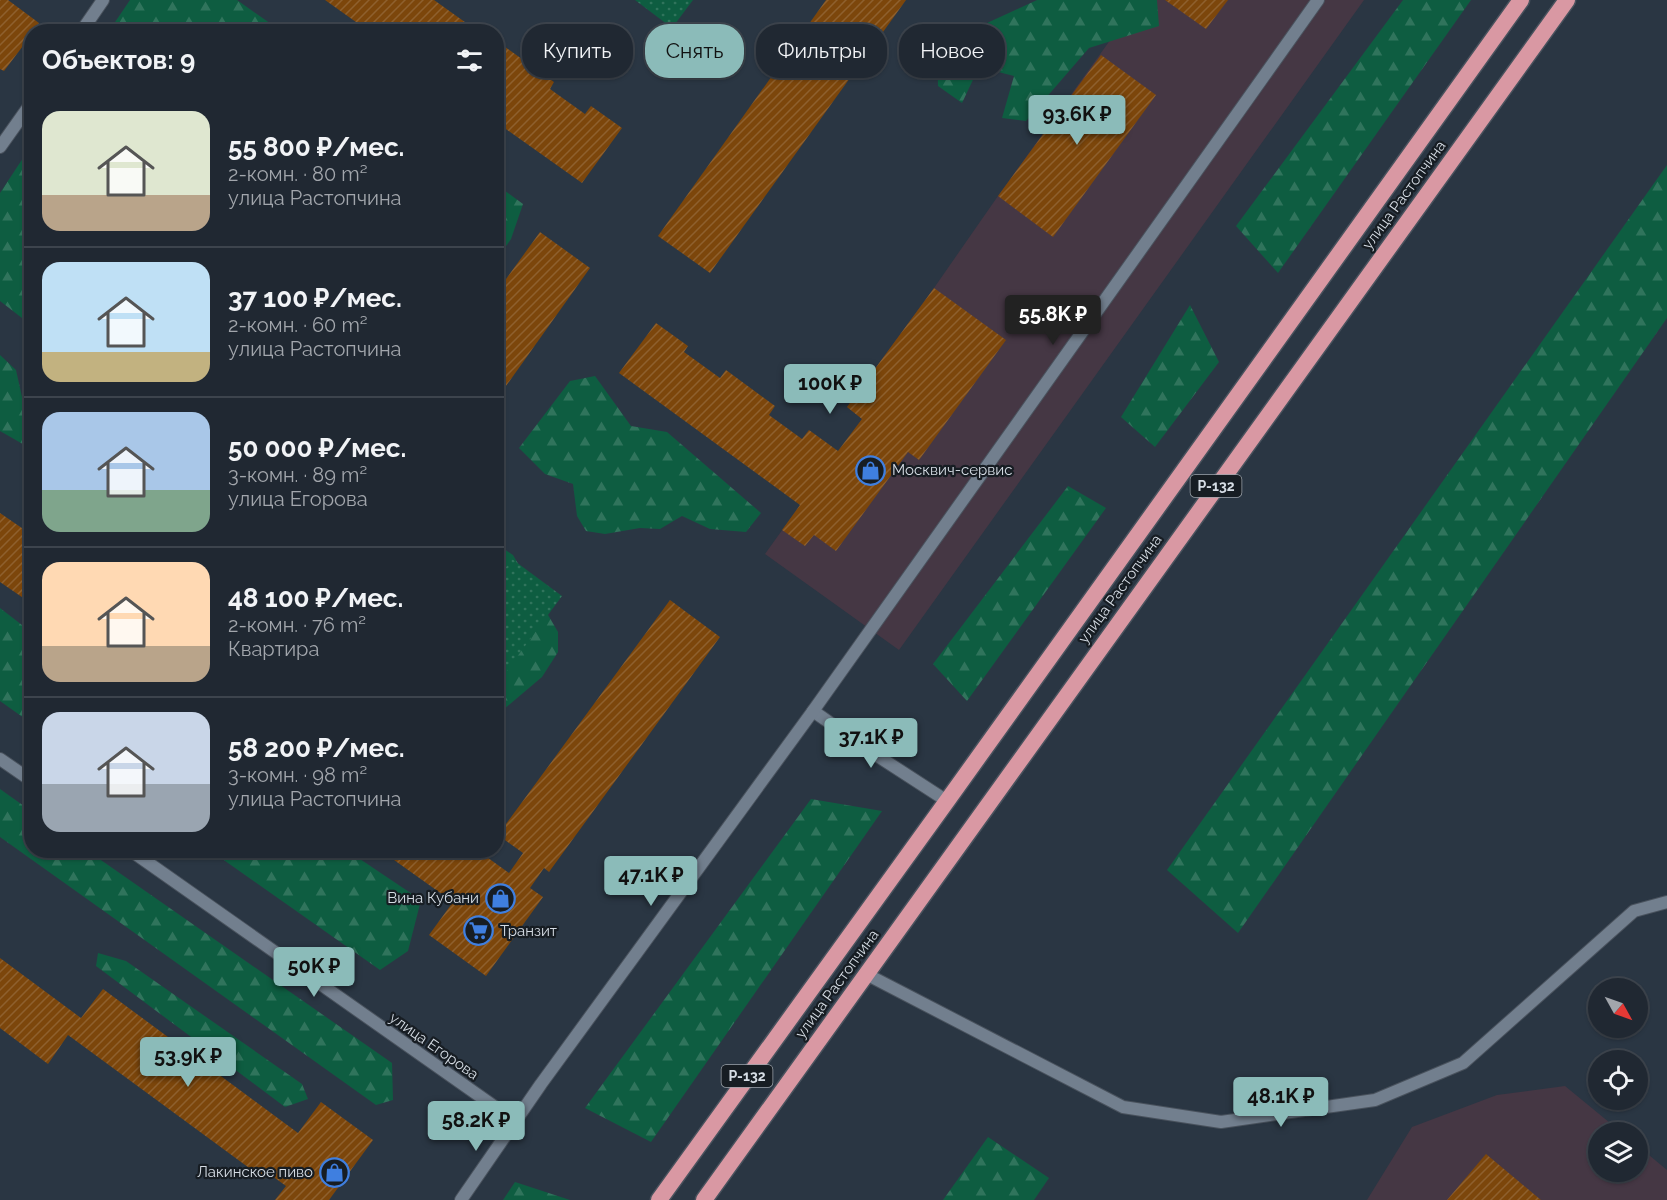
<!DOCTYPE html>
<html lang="ru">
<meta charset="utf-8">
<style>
:root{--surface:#202832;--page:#28303a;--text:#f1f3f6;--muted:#a2a6ac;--line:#3d444d;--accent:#8bbbb9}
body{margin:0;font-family:Raleway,sans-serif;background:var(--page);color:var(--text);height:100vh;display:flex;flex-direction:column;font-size:22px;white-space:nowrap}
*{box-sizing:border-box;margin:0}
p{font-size:20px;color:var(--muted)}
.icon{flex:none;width:33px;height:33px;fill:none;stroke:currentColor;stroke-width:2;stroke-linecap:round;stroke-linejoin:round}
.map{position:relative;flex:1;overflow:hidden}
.details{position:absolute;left:24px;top:24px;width:480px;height:834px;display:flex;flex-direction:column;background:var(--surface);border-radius:24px;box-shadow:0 2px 4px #0004,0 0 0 2px var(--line)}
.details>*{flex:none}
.top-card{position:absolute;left:522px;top:24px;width:570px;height:54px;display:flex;gap:12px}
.needle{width:39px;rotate:130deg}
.controls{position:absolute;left:1588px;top:978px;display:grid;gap:12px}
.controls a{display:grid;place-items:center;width:60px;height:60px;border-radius:50%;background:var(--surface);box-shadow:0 2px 4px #0004,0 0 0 2px var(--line);font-size:30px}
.price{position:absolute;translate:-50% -51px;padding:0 14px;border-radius:6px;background:var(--accent);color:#111;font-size:20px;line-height:39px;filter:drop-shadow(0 2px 3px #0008)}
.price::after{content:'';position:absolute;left:50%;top:36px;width:18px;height:14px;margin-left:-9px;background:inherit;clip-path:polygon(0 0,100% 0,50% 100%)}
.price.current{background:#222;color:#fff}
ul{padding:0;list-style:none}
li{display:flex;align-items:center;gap:18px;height:150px;padding:0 18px}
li+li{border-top:2px solid var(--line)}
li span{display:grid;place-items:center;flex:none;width:168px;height:120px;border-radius:18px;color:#555}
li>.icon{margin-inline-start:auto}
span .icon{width:72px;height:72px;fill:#fffc;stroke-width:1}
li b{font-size:26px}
h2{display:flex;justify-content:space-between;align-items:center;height:72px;padding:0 18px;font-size:26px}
.tag{padding:0 21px;border-radius:24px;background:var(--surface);box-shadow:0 2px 4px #0004,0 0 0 2px var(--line);font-size:21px;line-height:54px}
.tag.current{background:var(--accent);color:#111}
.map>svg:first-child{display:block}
.commercial{fill:#453744}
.forest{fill:url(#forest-firs)}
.park{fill:url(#park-dots)}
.building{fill:url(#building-hatch)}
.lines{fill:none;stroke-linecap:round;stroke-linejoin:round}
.minor-casing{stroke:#49525d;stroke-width:14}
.trunk-casing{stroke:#49525d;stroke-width:19}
.minor{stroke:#727f8e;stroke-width:12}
.trunk{stroke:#d998a3;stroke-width:16}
.labels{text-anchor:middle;stroke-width:4.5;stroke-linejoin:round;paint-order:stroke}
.shield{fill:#171d23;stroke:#9ca3aa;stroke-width:1.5}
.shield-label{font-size:14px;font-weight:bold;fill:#d5dce4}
.street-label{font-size:15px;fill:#d5dce4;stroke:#171d23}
.poi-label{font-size:15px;fill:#d5dce4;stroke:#171d23;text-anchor:start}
</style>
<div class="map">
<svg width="1667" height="1200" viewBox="0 0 1667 1200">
<defs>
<pattern id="forest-firs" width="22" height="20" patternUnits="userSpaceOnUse" patternTransform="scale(1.5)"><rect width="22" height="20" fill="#0e5d41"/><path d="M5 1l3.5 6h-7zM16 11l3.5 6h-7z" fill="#30745c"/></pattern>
<pattern id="park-dots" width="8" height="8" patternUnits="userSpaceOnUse" patternTransform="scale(1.5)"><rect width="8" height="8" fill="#0e5d41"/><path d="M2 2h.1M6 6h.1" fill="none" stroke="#30745c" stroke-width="1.8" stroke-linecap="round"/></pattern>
<pattern id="building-hatch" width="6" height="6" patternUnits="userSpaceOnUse" patternTransform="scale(1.5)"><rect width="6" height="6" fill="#7c460b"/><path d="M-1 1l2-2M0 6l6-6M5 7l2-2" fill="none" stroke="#8e602e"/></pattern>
</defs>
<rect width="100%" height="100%" fill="#2a3643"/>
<!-- commercial -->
<g class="commercial">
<polygon points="1139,0 1364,0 899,650 765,554 862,419 847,407 934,288 998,196"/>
<polygon points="1565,1086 1621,1132 1599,1132 1599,1172 1638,1172 1638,1146 1667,1170 1667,1200 1367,1200 1412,1127 1497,1095"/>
</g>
<!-- forest -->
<g class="forest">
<polygon points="130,0 237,0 281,31 109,31"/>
<polygon points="1037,0 1157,0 1159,26 1089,48 1026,121 1002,118 1014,76 979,67 962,103 938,86 937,46"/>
<polygon points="1403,0 1471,0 1278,273 1236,226"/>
<polygon points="31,146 31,325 0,301 0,193"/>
<polygon points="1667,165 1667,318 1238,933 1167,870"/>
<polygon points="497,185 523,204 511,239 497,259"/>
<polygon points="1190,305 1219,362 1155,447 1121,417"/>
<polygon points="0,355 16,370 22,397 31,411 31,451 28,447 0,431"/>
<polygon points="595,376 631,426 667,432 761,513 746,532 710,529 682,516 660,529 640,528 605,534 586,531 577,516 573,484 545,474 519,448 570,381"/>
<polygon points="1068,486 1106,508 967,701 933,664"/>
<polygon points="496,544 513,555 558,632 558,652 542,677 497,715"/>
<polygon points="0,608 31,632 31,723 0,701"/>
<polygon points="0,789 31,811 32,850 88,851 392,1063 393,1100 376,1105 0,837"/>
<polygon points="811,799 882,811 651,1142 585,1108"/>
<polygon points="211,851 348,851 421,900 408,951 380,970"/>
<polygon points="98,953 126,961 302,1084 308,1099 285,1107 96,966"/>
<polygon points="988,1137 1049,1178 1034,1200 943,1200"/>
<polygon points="515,1182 570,1200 503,1200"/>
</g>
<!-- park -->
<g class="park">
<polygon points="635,0 693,0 672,28"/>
<polygon points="512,559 562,596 497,684 497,580"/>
</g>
<!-- building -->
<g class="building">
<polygon points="0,0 8,0 39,23 33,32 32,32 32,34 4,71 0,69"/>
<polygon points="325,0 434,0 469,25 464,32 370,32"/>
<polygon points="826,0 906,0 710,273 658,236"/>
<polygon points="1165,0 1228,0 1206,29"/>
<polygon points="501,44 554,82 550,89 585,114 591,106 622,128 582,183 496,122 496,51"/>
<polygon points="1101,55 1156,95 1053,237 998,196"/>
<polygon points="540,232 590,268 496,400 496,293"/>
<polygon points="934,288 1006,340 919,460 908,452 836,551 814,535 805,546 782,530 800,505 619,373 656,323 688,346 684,352 720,378 726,370 775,406 769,415 802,439 809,430 838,451 862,419 847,407"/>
<polygon points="0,513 32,535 32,604 0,582"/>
<polygon points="670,600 720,637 549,872 544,868 530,888 543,897 486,976 429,935 453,902 380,850 477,850 509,873 523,853 498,835"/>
<polygon points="0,958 81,1018 103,989 298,1133 321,1102 373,1140 329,1200 275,1200 286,1186 268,1173 264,1179 68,1035 48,1064 0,1028"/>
<polygon points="1486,1154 1541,1200 1447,1200"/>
</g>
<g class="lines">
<defs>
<g id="minor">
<polyline points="81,32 103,0"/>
<polyline points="0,147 32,102"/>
<polyline points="813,711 873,753 947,801"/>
<polyline points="0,759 32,781"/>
<polyline points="130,850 515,1121"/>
<polyline points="866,974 1123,1107 1221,1122 1375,1100 1463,1063 1634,911 1667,902"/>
<polyline points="461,1200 541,1084 813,711 1318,0"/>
</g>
<g id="trunk">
<polyline points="659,1200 947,801 1521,0"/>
<polyline points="704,1200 1567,0"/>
</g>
</defs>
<!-- minor casing -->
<use href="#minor" class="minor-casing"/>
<!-- trunk casing -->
<use href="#trunk" class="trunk-casing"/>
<!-- minor -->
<use href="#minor" class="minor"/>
<!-- trunk -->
<use href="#trunk" class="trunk"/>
</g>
<!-- icons -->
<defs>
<symbol id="shop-ring" viewBox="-11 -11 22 22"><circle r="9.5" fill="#171d23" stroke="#3f7fe0" stroke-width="1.5"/><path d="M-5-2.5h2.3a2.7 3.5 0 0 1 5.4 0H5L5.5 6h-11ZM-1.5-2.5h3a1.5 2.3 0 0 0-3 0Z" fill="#3f7fe0"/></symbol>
<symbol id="supermarket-ring" viewBox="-11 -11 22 22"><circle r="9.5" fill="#171d23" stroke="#3f7fe0" stroke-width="1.5"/><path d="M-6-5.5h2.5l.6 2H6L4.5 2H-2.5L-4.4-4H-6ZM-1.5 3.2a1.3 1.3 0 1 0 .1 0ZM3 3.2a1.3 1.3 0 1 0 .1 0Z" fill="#3f7fe0"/></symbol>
</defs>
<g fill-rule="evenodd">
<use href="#shop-ring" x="854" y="454" width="33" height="33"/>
<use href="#shop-ring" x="484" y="882" width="33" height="33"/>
<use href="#supermarket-ring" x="462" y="914" width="33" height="33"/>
<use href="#shop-ring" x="318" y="1156" width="33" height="33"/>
</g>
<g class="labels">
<!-- shield labels -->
<g class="shield">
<rect x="1190.5" y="475" width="51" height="22" rx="4.5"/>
<rect x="721.5" y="1065" width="51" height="22" rx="4.5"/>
</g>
<g class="shield-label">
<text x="1216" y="491">Р-132</text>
<text x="747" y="1081">Р-132</text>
</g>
<!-- street labels -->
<g class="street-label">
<text transform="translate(1404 195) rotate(-54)" y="5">улица Растопчина</text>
<text transform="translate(1120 589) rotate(-54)" y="5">улица Растопчина</text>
<text transform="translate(837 984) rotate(-54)" y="5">улица Растопчина</text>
<text transform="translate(434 1046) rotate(35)" y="5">улица Егорова</text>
</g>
<!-- poi labels -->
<g class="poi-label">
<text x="892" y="475">Москвич-сервис</text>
<text x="479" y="903" text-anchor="end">Вина Кубани</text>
<text x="500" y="936">Транзит</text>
<text x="313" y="1177" text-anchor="end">Лакинское пиво</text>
</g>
</g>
</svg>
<div class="controls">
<a><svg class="needle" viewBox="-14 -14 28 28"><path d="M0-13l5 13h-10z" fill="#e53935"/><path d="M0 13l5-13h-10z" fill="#a2a6ac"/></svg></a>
<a><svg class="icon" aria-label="locate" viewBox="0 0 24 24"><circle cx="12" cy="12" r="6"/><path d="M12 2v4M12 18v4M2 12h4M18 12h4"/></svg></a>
<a><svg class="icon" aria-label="layers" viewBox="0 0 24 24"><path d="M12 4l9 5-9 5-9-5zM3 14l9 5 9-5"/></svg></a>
</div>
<b class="price" style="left:1077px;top:146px">93.6K ₽</b>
<b class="price current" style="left:1053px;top:346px">55.8K ₽</b>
<b class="price" style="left:830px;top:415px">100K ₽</b>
<b class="price" style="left:871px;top:769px">37.1K ₽</b>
<b class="price" style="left:651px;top:907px">47.1K ₽</b>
<b class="price" style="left:314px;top:998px">50K ₽</b>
<b class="price" style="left:188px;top:1088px">53.9K ₽</b>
<b class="price" style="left:1281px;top:1128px">48.1K ₽</b>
<b class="price" style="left:476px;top:1152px">58.2K ₽</b>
<div class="top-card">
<a class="tag">Купить</a>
<a class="tag current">Снять</a>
<a class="tag">Фильтры</a>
<a class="tag">Новое</a>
</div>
<section class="details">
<h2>Объектов: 9<svg class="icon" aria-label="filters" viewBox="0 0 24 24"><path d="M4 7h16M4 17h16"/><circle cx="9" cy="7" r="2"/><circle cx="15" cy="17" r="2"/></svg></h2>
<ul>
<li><span style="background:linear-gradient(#dfe7d0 70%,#b9a48a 0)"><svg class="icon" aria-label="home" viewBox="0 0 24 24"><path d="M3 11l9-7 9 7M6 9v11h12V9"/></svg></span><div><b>55 800 ₽/мес.</b><p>2-комн. · 80 m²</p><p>улица Растопчина</p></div></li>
<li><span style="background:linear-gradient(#bfe0f5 75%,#c2b280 0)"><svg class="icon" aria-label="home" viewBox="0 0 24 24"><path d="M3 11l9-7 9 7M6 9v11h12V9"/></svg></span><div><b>37 100 ₽/мес.</b><p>2-комн. · 60 m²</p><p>улица Растопчина</p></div></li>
<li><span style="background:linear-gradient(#a9c7e8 65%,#7fa58c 0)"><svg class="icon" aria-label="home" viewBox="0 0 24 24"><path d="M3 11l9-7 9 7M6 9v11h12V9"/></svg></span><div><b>50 000 ₽/мес.</b><p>3-комн. · 89 m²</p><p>улица Егорова</p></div></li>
<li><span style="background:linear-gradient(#ffd9b3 70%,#b9a48a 0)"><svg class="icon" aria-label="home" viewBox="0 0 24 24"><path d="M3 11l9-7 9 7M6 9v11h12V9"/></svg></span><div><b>48 100 ₽/мес.</b><p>2-комн. · 76 m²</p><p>Квартира</p></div></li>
<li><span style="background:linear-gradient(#c9d6e8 60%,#9aa5b1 0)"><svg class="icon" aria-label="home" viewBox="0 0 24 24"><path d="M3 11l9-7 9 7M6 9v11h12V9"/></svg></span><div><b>58 200 ₽/мес.</b><p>3-комн. · 98 m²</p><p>улица Растопчина</p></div></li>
</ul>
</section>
</div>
